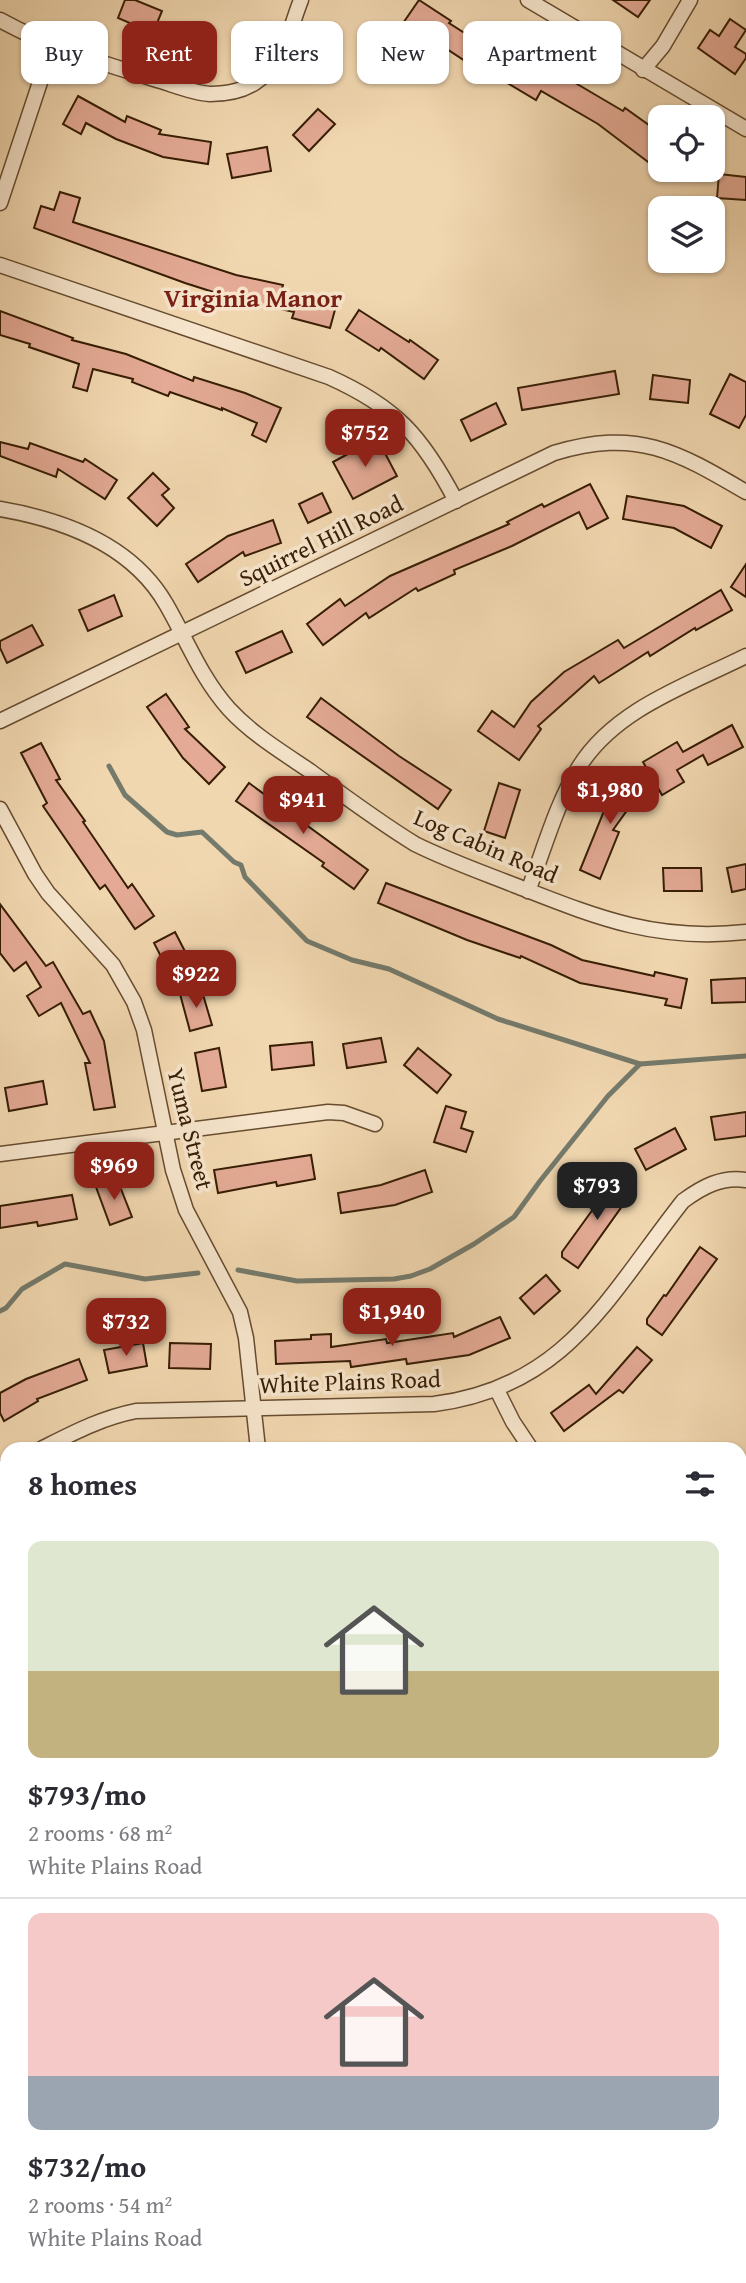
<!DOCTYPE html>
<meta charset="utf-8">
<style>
:root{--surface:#fff;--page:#f2f2f3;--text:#2b2b33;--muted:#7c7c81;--line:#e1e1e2;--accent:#8f2418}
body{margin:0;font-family:"Gentium Book Plus",serif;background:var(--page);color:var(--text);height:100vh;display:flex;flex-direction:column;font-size:26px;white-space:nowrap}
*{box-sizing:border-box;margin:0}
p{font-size:23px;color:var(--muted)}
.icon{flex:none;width:38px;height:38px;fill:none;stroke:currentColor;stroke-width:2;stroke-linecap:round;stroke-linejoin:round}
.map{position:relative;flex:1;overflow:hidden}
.details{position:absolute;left:0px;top:1442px;width:747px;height:842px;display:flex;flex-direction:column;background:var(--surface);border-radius:21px 21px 0 0;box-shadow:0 2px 5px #0004}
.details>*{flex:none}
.hud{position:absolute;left:21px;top:21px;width:705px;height:63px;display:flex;gap:14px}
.tools{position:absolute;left:648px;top:105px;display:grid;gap:14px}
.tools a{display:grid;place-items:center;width:77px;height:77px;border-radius:14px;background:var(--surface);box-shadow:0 2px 5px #0004;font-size:35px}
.price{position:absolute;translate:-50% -60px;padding:0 16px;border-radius:14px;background:var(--accent);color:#fff;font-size:23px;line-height:46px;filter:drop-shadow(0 2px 4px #0008)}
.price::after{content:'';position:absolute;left:50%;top:42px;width:21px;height:16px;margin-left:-10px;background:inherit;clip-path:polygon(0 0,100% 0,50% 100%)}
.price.on{background:#222;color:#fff}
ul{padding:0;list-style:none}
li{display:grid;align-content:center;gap:14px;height:371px;padding:0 28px}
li+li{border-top:2px solid var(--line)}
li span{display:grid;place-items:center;height:217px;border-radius:14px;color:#555}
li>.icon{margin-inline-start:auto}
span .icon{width:126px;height:126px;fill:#fffc;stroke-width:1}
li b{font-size:30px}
h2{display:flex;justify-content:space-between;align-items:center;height:84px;padding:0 28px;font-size:30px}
.chip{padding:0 24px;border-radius:14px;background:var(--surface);box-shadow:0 2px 5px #0004;font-size:24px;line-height:63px}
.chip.on{background:var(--accent);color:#fff}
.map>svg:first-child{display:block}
.green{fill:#bebd88;stroke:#7a6d46;stroke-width:2}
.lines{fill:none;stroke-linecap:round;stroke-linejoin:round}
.stream{stroke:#747a6c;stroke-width:5}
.building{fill:#e4aa95;stroke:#371d04;stroke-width:2}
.minor-casing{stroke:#664c2f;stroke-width:17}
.primary-casing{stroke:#371d04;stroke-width:25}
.path{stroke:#371d04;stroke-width:2.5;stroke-dasharray:2 3.5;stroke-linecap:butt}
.minor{stroke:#f6e5cc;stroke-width:14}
.primary{stroke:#e8bc78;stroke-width:23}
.labels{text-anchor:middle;stroke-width:7;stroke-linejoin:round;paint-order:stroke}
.street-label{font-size:24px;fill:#371d04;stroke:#f6e5cc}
.neighbourhood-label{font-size:26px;font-weight:bold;fill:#7a1f14;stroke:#f6e5cc}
</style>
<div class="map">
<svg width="746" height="2283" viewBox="0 0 746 2283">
<rect width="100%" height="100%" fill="#f1d7b0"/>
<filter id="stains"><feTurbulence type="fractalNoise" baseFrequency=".00286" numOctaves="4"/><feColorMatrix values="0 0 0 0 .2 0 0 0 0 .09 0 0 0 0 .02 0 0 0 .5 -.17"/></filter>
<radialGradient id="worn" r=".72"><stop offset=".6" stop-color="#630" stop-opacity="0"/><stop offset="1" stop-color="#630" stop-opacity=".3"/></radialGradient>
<!-- green -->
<polygon class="green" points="740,2072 746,2072 746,2283 102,2283 100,2277 740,2277"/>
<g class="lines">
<!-- stream -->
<g class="stream">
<polyline points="109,766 125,795 167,832 177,835 202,832 234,862 241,865 245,877 307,941 352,960 389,969 498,1019 640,1064 746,1056"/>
<polyline points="238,1270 297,1281 394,1279 411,1276 430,1269 474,1244 514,1217 540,1181 608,1096 640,1064"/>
<polyline points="0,1311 6,1308 22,1289 65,1264 145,1279 198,1273"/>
</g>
</g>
<!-- building -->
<g class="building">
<polygon points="125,0 135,0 162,11 153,33 118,18"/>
<polygon points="419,0 451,21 449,23 513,64 521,51 623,111 625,108 660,133 660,171 598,124 541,91 536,100 487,71 485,74 436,42 430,51 399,29"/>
<polygon points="613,0 650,0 638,17"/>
<polygon points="730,19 746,30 735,47 746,54 746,58 735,74 698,48 710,30 719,36"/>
<polygon points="78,96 125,122 127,116 161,130 159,134 211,142 208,164 163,157 116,139 86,123 81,134 63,124"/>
<polygon points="318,109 335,124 309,151 293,135"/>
<polygon points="267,147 271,171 232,178 227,154"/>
<polygon points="719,174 746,177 746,200 717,198"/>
<polygon points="60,192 80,198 73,222 236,275 283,285 281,292 336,306 330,328 292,318 294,312 232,298 185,283 34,228 41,206 54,210"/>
<polygon points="359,310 409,342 410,340 438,360 424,379 381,348 379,351 346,330"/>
<polygon points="0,311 73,338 72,340 126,354 193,381 194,377 245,393 281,408 266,442 252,435 257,423 222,408 222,410 170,392 168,396 132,382 133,379 93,369 87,391 73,387 79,364 29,347 30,344 0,335"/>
<polygon points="615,371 619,394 522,410 518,388"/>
<polygon points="730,374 746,382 746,415 739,428 710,414"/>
<polygon points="653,375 690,380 688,403 650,399"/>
<polygon points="496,403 506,424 471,441 461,420"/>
<polygon points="377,438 397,476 353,499 333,462"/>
<polygon points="0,442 28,449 30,443 83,462 85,459 117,480 105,499 58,469 56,477 0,456"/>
<polygon points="153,473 169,489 162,495 174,508 157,526 128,498"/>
<polygon points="590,484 608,518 587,529 579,512 512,546 454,570 455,574 418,591 416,588 369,618 366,613 323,645 307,624 340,599 345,606 390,576 509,524 507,522 542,504 544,507"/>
<polygon points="322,493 331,512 308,523 299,504"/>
<polygon points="627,496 684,506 722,526 711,548 674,528 623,519"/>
<polygon points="273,520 281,543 245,556 243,552 198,582 186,564 228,536"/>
<polygon points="746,564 746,597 731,587"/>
<polygon points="721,590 732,610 696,630 695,628 650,656 648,652 599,683 594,676 538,726 541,729 519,760 478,731 492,711 514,727 531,702 564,672 618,640 624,648"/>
<polygon points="114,595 122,616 88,631 79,610"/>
<polygon points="32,625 43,645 7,663 0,648 0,641"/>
<polygon points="282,631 292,652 246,673 236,652"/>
<polygon points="166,694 189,727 185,729 225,767 209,784 183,758 147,707"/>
<polygon points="321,698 399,756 451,790 438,809 307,717"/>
<polygon points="732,725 743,747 708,765 703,755 677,770 684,782 662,795 643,762 677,742 683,752"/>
<polygon points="41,743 60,779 56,780 85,821 83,822 128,888 132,884 154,916 135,929 105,885 100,889 43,806 47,803 21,753"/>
<polygon points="624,775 643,788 613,830 619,832 600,879 580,870 604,811 600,809"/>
<polygon points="249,783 368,870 354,889 322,866 324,863 236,801"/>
<polygon points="499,783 520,790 505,838 484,831"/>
<polygon points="746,864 746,889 732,892 727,868"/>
<polygon points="663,868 701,868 702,891 664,891"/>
<polygon points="386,883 551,945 582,960 654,976 655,972 687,979 681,1008 665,1005 667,999 580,983 521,956 520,958 467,940 378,903"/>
<polygon points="0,904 46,966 53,962 83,1014 90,1011 104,1041 115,1107 94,1110 85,1063 90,1063 61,1003 39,1016 27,996 41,987 26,962 14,971 0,953"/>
<polygon points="175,932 192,965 171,976 154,943"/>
<polygon points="746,978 746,1002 712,1003 711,980"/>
<polygon points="201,988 212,1025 190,1031 180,994"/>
<polygon points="381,1038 386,1062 347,1068 343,1044"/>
<polygon points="312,1042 314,1065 272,1070 270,1046"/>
<polygon points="219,1048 226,1087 202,1091 195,1053"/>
<polygon points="418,1048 451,1075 437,1093 404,1065"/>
<polygon points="43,1081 47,1104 9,1111 5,1088"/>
<polygon points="446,1106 466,1112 461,1128 473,1132 466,1152 434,1142"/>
<polygon points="746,1112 746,1136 715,1140 711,1117"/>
<polygon points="675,1128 686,1149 646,1170 635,1149"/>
<polygon points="311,1155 315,1179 277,1186 276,1182 218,1193 214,1170"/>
<polygon points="425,1170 432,1192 395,1205 341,1213 338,1193 381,1185"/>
<polygon points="617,1176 635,1188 578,1268 562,1257 562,1252"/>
<polygon points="117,1179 132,1217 110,1225 96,1187"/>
<polygon points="72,1195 77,1219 38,1226 37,1222 0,1228 0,1206"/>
<polygon points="700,1247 717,1259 662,1335 647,1324 647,1319 664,1295 666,1296"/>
<polygon points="546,1275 560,1291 534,1314 520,1298"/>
<polygon points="500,1317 510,1338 469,1355 407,1364 406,1359 351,1367 350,1361 276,1364 275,1341 311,1339 311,1335 331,1334 331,1347 386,1339 387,1343 453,1333 454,1337"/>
<polygon points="143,1343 147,1366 109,1373 104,1350"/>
<polygon points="170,1343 211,1344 210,1369 169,1368"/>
<polygon points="637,1347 652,1360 623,1393 619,1390 564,1431 551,1413 589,1385 596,1394"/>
<polygon points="79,1359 87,1380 37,1399 38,1401 4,1421 0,1413 0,1393 26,1379"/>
</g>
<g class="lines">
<defs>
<g id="minor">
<polyline points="528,0 746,129"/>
<path d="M0,20C49,47 101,63 154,79C172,84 192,93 210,94C226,94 243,91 256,82C285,63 289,30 301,0"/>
<polyline points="643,70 663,46 690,0"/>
<polyline points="0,203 52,46"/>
<path d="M0,265L329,377C396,407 422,436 456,501"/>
<path d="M0,509C64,520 132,545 166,604C187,640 201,678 229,709C252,734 282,752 310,771C344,796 379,822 415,844C447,860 481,872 514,885C596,917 655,942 746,932"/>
<path d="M0,721L554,453C637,428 676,451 746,492"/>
<polyline points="0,809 35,874 48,893 113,965 134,1002 144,1030 173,1170 186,1210 240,1312 246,1338 258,1449"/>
<path d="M528,891C544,850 556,804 579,767C615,709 688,685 746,656"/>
<polyline points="0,1154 328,1112 344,1113 375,1124"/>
<polyline points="497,1390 513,1422 531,1449"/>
<path d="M41,1449C73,1433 101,1418 136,1411L434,1404C567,1387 608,1296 683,1201C702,1187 722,1176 746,1180"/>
<polyline points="0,1469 7,1466"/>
<polyline points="740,1559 746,1559"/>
<polyline points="740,1795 746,1795"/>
<polyline points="1,2060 7,2079"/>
<polyline points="68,2277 70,2283"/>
</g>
<g id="primary">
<polyline points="740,2043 746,2043"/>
<polyline points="0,2061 7,2059"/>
</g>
</defs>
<!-- minor casing -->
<use href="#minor" class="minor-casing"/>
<!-- primary casing -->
<use href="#primary" class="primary-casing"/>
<!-- path -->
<polyline class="path" points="476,2283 481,2277"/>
<!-- minor -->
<use href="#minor" class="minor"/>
<!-- primary -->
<use href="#primary" class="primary"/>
</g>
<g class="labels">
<!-- street labels -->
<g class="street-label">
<text transform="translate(321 541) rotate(-26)" y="8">Squirrel Hill Road</text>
<text transform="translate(486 846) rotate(23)" y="8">Log Cabin Road</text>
<text transform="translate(190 1129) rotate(76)" y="8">Yuma Street</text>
<text transform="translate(350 1382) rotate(-2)" y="8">White Plains Road</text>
</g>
<!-- neighbourhood labels -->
<g class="neighbourhood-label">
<text x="253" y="307">Virginia Manor</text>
</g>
</g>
<rect width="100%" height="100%" filter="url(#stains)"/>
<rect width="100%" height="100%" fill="url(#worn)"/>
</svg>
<div class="tools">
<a><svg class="icon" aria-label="locate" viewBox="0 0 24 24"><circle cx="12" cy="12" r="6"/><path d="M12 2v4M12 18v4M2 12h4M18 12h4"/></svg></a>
<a><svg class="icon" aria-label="layers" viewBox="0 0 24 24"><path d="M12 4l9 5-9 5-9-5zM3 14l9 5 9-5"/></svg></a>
</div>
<b class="price" style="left:365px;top:469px">$752</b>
<b class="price" style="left:610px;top:826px">$1,980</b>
<b class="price" style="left:303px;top:836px">$941</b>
<b class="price" style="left:196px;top:1010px">$922</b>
<b class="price" style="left:114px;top:1202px">$969</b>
<b class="price on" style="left:597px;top:1222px">$793</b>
<b class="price" style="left:392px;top:1348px">$1,940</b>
<b class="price" style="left:126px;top:1358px">$732</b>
<div class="hud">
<a class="chip">Buy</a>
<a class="chip on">Rent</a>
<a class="chip">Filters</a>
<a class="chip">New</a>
<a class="chip">Apartment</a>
</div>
<section class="details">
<h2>8 homes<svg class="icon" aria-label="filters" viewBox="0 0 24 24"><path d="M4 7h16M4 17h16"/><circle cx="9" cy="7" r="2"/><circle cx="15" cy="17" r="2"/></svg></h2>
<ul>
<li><span style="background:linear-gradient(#dfe7d0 60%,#c2b280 0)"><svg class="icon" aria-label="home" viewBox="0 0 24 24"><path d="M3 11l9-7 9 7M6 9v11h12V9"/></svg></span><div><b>$793/mo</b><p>2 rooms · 68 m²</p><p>White Plains Road</p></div></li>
<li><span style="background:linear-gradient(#f6c9c9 75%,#9aa5b1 0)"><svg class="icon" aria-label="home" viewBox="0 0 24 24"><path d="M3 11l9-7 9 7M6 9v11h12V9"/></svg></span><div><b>$732/mo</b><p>2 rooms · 54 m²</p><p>White Plains Road</p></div></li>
</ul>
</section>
</div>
